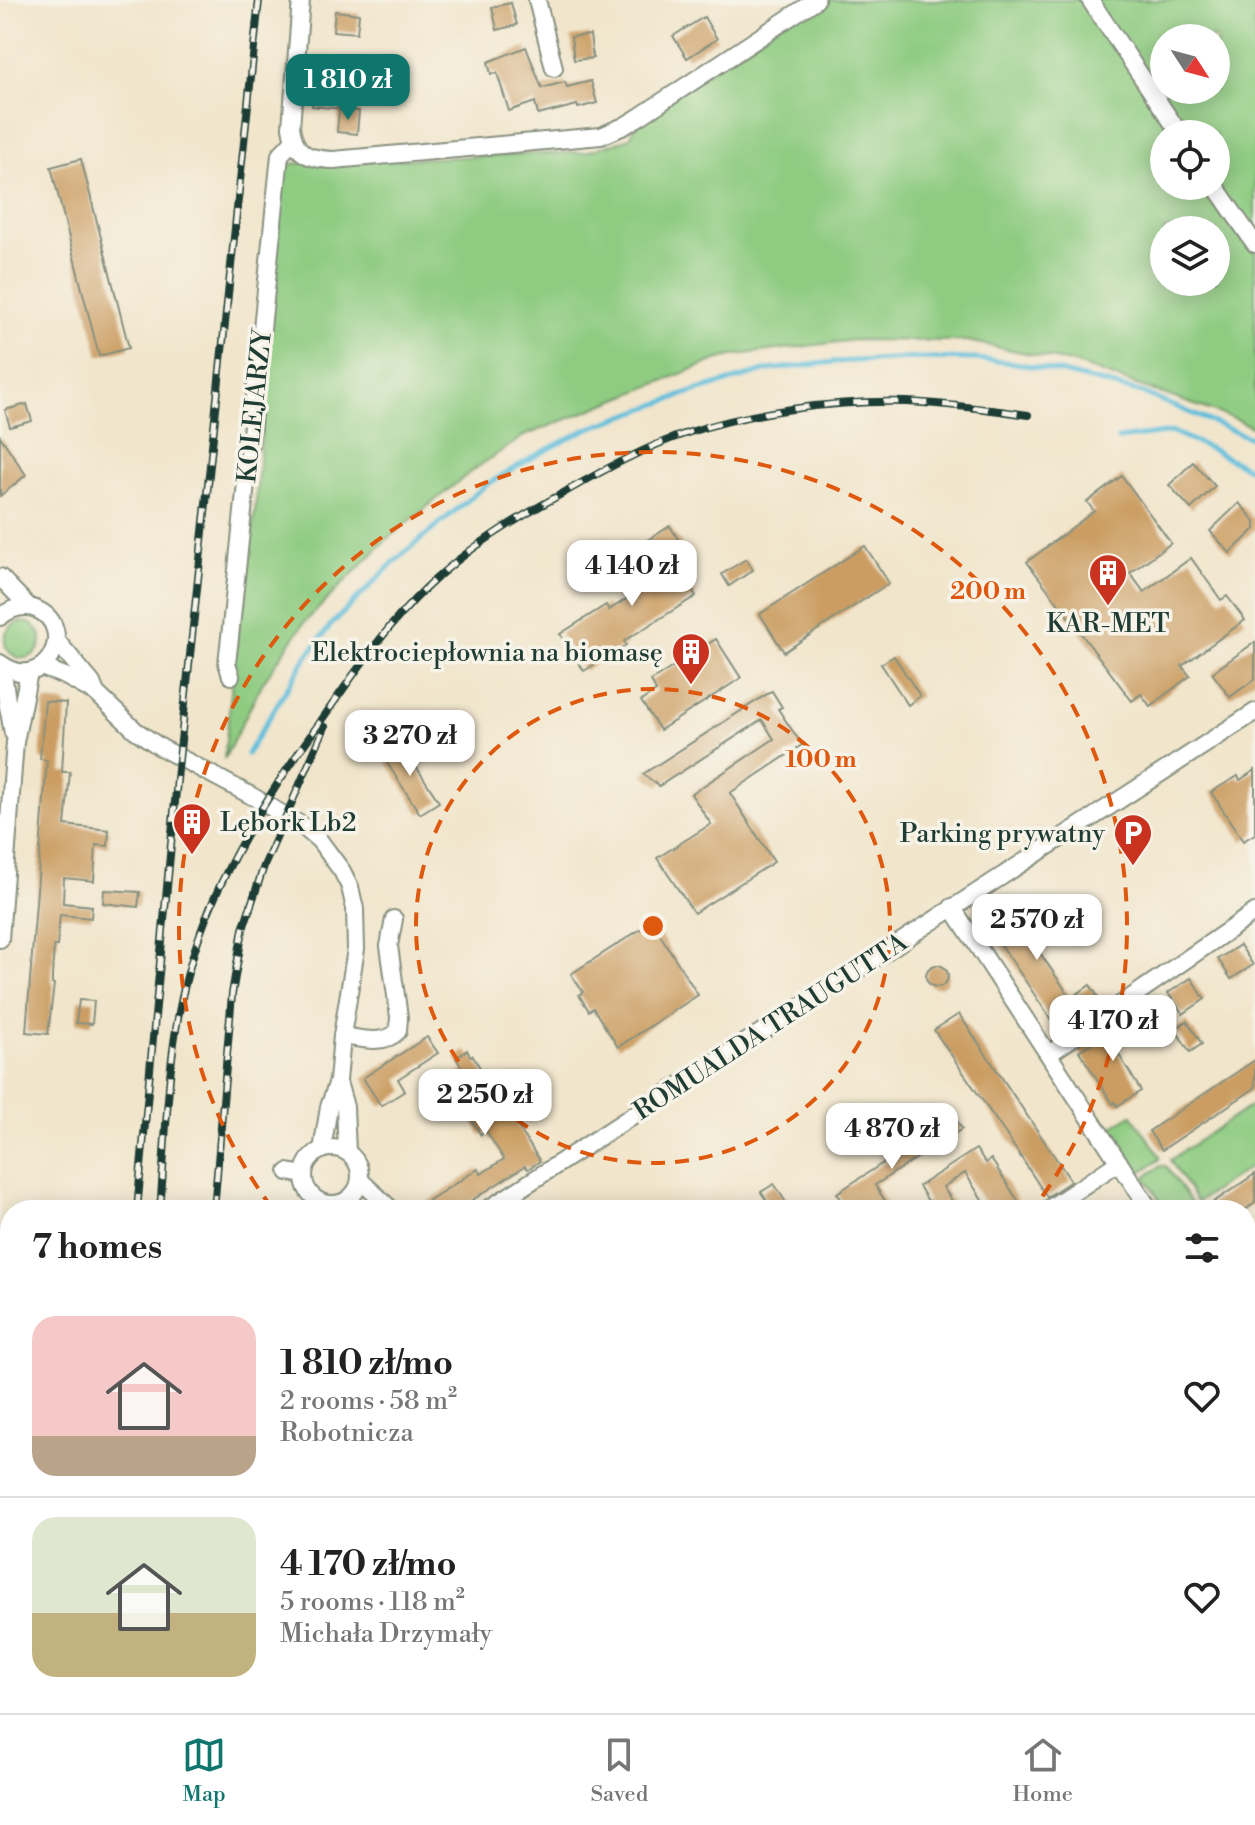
<!DOCTYPE html>
<meta charset="utf-8">
<style>
:root{--surface:#fff;--page:#f2f2f2;--text:#222;--muted:#767676;--line:#e0e0e0;--accent:#0f766e}
body{margin:0;font-family:"Libre Bodoni",serif;background:var(--page);color:var(--text);height:100vh;display:flex;flex-direction:column;font-size:30px;white-space:nowrap}
*{box-sizing:border-box;margin:0}
p{font-size:26px;color:var(--muted)}
.icon{flex:none;width:44px;height:44px;fill:none;stroke:currentColor;stroke-width:2;stroke-linecap:round;stroke-linejoin:round}
.map{position:relative;flex:1;overflow:hidden}
.drawer{position:absolute;left:0px;top:1200px;width:1256px;height:514px;display:flex;flex-direction:column;background:var(--surface);border-radius:32px 32px 0 0;box-shadow:0 4px 20px #0003}
.drawer>*{flex:none}
.needle{width:52px;rotate:126deg}
.controls{position:absolute;left:1150px;top:24px;display:grid;gap:16px}
.controls a{display:grid;place-items:center;width:80px;height:80px;border-radius:50%;background:var(--surface);box-shadow:0 4px 20px #0003;font-size:40px}
.price{position:absolute;translate:-50% -68px;padding:0 18px;border-radius:16px;background:#fff;color:#222;font-size:26px;line-height:52px;filter:drop-shadow(0 2px 4px #0008)}
.price::after{content:'';position:absolute;left:50%;top:48px;width:24px;height:18px;margin-left:-12px;background:inherit;clip-path:polygon(0 0,100% 0,50% 100%)}
.price.active{background:var(--accent);color:#fff}
ul{padding:0;list-style:none}
li{display:flex;align-items:center;gap:24px;height:200px;padding:0 32px}
li+li{border-top:2px solid var(--line)}
li span{display:grid;place-items:center;flex:none;width:224px;height:160px;border-radius:24px;color:#555}
li>.icon{margin-inline-start:auto}
span .icon{width:96px;height:96px;fill:#fffc;stroke-width:1}
li b{font-size:34px}
h2{display:flex;justify-content:space-between;align-items:center;height:96px;padding:0 32px;font-size:34px}
.tabs{display:flex;justify-content:space-around;align-items:center;height:112px;border-top:2px solid var(--line);background:var(--surface);font-size:22px;color:var(--muted)}
.tabs a{display:grid;justify-items:center;gap:4px}
.tabs .active{color:var(--accent)}
.map>svg:first-child{display:block}
.green{fill:#8fcc82;stroke:#57845b;stroke-width:2;fill-rule:evenodd}
.lines{fill:none;stroke-linecap:round;stroke-linejoin:round}
.stream{stroke:#5dbedb;stroke-width:5}
.building{fill:#cb9d62}
.minor-casing{stroke:#889180;stroke-width:20}
.minor{stroke:#fff;stroke-width:16}
.rail-casing{stroke:#1f3d34;stroke-width:8}
.rail{stroke:#f7f3e8;stroke-width:5;stroke-dasharray:15;stroke-linecap:butt}
.ring{fill:none;stroke:#de580e;stroke-width:4;stroke-dasharray:14 10}
.labels{text-anchor:middle;stroke-width:7;stroke-linejoin:round;paint-order:stroke}
.street-label{font-size:26px;fill:#1f3d34;stroke:#f7f3e8}
.poi-label{font-size:26px;fill:#1f3d34;stroke:#f7f3e8;text-anchor:end}
.centre{fill:#de580e;stroke:#f7f3e8;stroke-width:4}
.ring-label{font-size:24px;text-anchor:middle;font-weight:bold;fill:#de580e;stroke:#f7f3e8;stroke-width:7;stroke-linejoin:round;paint-order:stroke}
</style>
<div class="map">
<svg width="1255" height="1713" viewBox="0 0 1255 1713">
<rect width="100%" height="100%" fill="#f7f3e8"/>
<filter id="ink" filterUnits="userSpaceOnUse"><feTurbulence type="fractalNoise" baseFrequency=".0125" numOctaves="2"/><feDisplacementMap in="SourceGraphic" scale="16" xChannelSelector="R" yChannelSelector="G"/><feConvolveMatrix kernelMatrix="1 2 1 2 8 2 1 2 1" color-interpolation-filters="sRGB"/></filter>
<filter id="wash" filterUnits="userSpaceOnUse"><feTurbulence type="fractalNoise" baseFrequency=".006" numOctaves="4" result="noise"/><feDisplacementMap in="SourceGraphic" scale="32" xChannelSelector="R" yChannelSelector="G"/><feGaussianBlur stdDeviation="1.8" result="paint"/><feColorMatrix in="noise" values="0 0 0 0 0 0 0 0 0 0 0 0 0 0 0 0 0 1.4 0 .05"/><feComposite in="paint" operator="in"/></filter>
<g filter="url(#wash)">
<rect width="100%" height="100%" fill="#f1e5cb"/>
<!-- green -->
<g class="green">
<path d="M816,0H1255V429L1238,420L1074,363L967,341L855,340L736,355L716,360L524,436L473,470L388,538L304,623L263,682L224,759L238,627L255,511L284,164L586,152L630,138L639,117ZM1164,38H1216V90H1164ZM1164,134H1216V186H1164ZM1164,230H1216V282H1164Z"/>
<circle cx="23" cy="640" r="18"/>
<polygon points="1255,1103 1255,1164 1197,1202 1170,1160"/>
<polygon points="1132,1115 1160,1156 1159,1160 1142,1171 1138,1169 1111,1127"/>
<polygon points="1161,1166 1166,1166 1196,1210 1166,1210 1145,1177"/>
<polygon points="10,1379 10,1704 29,1704 27,1713 0,1713 0,1380"/>
</g>
<g class="lines">
<!-- stream -->
<g class="stream">
<polyline points="1118,439 1173,432 1209,448 1255,472"/>
<polyline points="247,754 305,659 330,626 395,561 486,485 535,456 587,429 692,392 768,370 834,362 910,358 975,359 1015,363 1059,372 1143,393 1255,440"/>
</g>
</g>
<g id="blocks">
<!-- building -->
<g class="building">
<polygon points="511,3 517,25 497,30 492,7"/>
<polygon points="335,11 359,14 357,33 333,31"/>
<polygon points="704,17 717,39 687,58 673,36"/>
<polygon points="590,35 593,58 574,60 571,37"/>
<polygon points="526,47 542,88 565,82 567,87 591,81 597,103 578,108 577,105 538,115 535,102 509,111 497,73 491,74 488,62"/>
<polygon points="330,58 355,59 354,80 345,80 342,109 312,106 313,92 328,93"/>
<polygon points="339,110 359,111 357,134 337,132"/>
<polygon points="81,159 129,348 99,356 51,167"/>
<polygon points="27,404 32,421 10,427 5,410"/>
<polygon points="0,436 26,475 0,496"/>
<polygon points="1193,462 1215,486 1191,509 1169,485"/>
<polygon points="1122,476 1171,543 1130,573 1144,592 1191,558 1221,600 1227,596 1245,620 1182,666 1190,676 1150,706 1141,694 1132,701 1027,562 1094,511 1087,502"/>
<polygon points="1239,503 1255,521 1255,529 1230,553 1210,531"/>
<polygon points="670,526 686,552 673,560 696,596 624,641 626,645 584,671 560,634 606,605 609,610 665,574 645,542"/>
<polygon points="865,546 889,583 784,652 760,614"/>
<polygon points="746,559 753,570 729,586 722,574"/>
<polygon points="716,639 741,678 660,730 641,701 656,691 651,681"/>
<polygon points="1255,642 1255,679 1230,697 1212,673"/>
<polygon points="894,656 920,696 908,705 881,664"/>
<polygon points="772,691 782,707 778,709 802,745 730,793 774,862 694,913 657,858 711,824 691,794 774,739 762,720 659,786 643,774"/>
<polygon points="45,701 66,703 62,772 70,772 65,825 109,830 108,846 96,845 94,881 64,878 63,903 92,906 91,918 60,915 57,946 54,946 52,976 52,984 54,984 48,1034 26,1032 47,760 40,759"/>
<polygon points="401,743 439,802 420,814 382,755"/>
<polygon points="1255,770 1255,834 1243,841 1211,792 1238,776 1240,780"/>
<polygon points="104,890 140,892 138,907 103,903"/>
<polygon points="1035,900 1050,923 1029,937 1071,998 1090,985 1099,998 1056,1027 990,928 997,923 990,913 1002,905 1010,917"/>
<polygon points="652,922 698,995 618,1047 593,1008 589,1011 579,995 583,992 571,974"/>
<polygon points="1240,945 1253,965 1231,979 1218,959"/>
<circle cx="937" cy="976" r="11"/>
<polygon points="1191,978 1205,999 1183,1014 1168,993"/>
<polygon points="79,1000 94,1001 92,1024 76,1023"/>
<polygon points="959,1014 1071,1181 1047,1197 1007,1136 934,1030"/>
<polygon points="1131,1017 1140,1032 1115,1048 1141,1091 1117,1106 1115,1102 1113,1104 1079,1051"/>
<polygon points="1187,1021 1202,1044 1190,1052 1175,1029"/>
<polygon points="427,1037 438,1053 398,1079 405,1091 381,1106 363,1078"/>
<polygon points="467,1050 470,1056 472,1055 540,1161 528,1169 525,1166 457,1210 433,1210 428,1201 478,1169 481,1174 504,1159 486,1131 481,1135 447,1081 464,1071 456,1058"/>
<polygon points="1255,1060 1255,1088 1162,1150 1149,1131"/>
<polygon points="954,1117 962,1129 875,1185 891,1210 848,1210 837,1193"/>
<polygon points="976,1149 986,1163 991,1159 1024,1210 989,1210 965,1173 943,1187 958,1210 914,1210 928,1201 919,1186"/>
<polygon points="1255,1174 1255,1203 1245,1210 1202,1210"/>
<polygon points="774,1184 791,1210 773,1210 761,1192"/>
</g>
</g>
</g>
<g filter="url(#ink)">
<use href="#blocks" fill-opacity="0" stroke="#889180" stroke-width="2"/>
<g class="lines">
<defs>
<g id="minor">
<path d="M301,0L291,127C295,154 307,159 333,160L601,136L624,126L639,117L816,0"/>
<polyline points="537,0 554,68"/>
<polyline points="1090,0 1180,134"/>
<polyline points="1215,186 1255,244"/>
<polyline points="0,577 29,607"/>
<path d="M0,617C10,609 22,604 36,609C80,628 44,697 0,663"/>
<polyline points="56,640 92,683 96,693 135,730 160,747 250,795 301,825 319,840 342,871 350,887 355,909 356,949 342,1036 338,1081 329,1107 322,1150"/>
<polyline points="2,665 7,701 13,733"/>
<polyline points="41,667 65,676 94,692"/>
<polyline points="231,676 227,663 230,637 280,155 293,141"/>
<polyline points="952,907 1150,1210"/>
<polyline points="0,939 15,742 29,672"/>
<path d="M342,1036C360,1038 384,1046 398,1031L399,1017L389,946L394,919"/>
<polyline points="1049,1054 1255,912"/>
<polyline points="338,1082 345,1107 347,1152"/>
<circle cx="332" cy="1176" r="28"/>
<polyline points="288,1172 304,1175"/>
<polyline points="360,1180 392,1210"/>
<polyline points="487,1210 1255,712"/>
<polyline points="1047,1210 1119,1162"/>
<polyline points="1246,1352 1255,1365"/>
<polyline points="720,1704 726,1713"/>
<polyline points="248,1713 249,1704"/>
<polyline points="263,1713 263,1704"/>
</g>
</defs>
<!-- minor casing -->
<use href="#minor" class="minor-casing"/>
<!-- minor -->
<use href="#minor" class="minor"/>
<defs>
<g id="rail">
<polyline points="137,1210 178,769 259,0"/>
<path d="M160,1210C167,1128 167,1042 191,962C216,876 266,797 318,725C352,677 384,628 427,587C467,548 516,519 565,492C604,470 645,447 687,433C753,411 837,400 907,402C948,404 988,409 1028,415"/>
<polyline points="214,1210 232,994 243,929 264,866 325,727"/>
<polyline points="51,1713 51,1704"/>
<polyline points="93,1713 94,1704"/>
<polyline points="116,1713 117,1704"/>
<polyline points="181,1713 182,1704"/>
</g>
</defs>
<!-- rail casing -->
<use href="#rail" class="rail-casing"/>
<!-- rail -->
<use href="#rail" class="rail"/>
</g>
</g>
<!-- distance rings -->
<g class="ring">
<circle cx="653" cy="926" r="237"/>
<path d="M272 1208A474 474 0 1 1 1034 1208"/>
</g>
<!-- icons -->
<defs>
<symbol id="building-pin" viewBox="-11 -11 22 30"><path d="M0 17L-7.5 6A9.5 9.5 0 1 1 7.5 6Z" fill="#c8321e" stroke="#f7f3e8"/><path d="M-4-6H4V6H1V3H-1V6H-4ZM-2.5-4.3h1.7v1.8h-1.7ZM.8-4.3h1.7v1.8H.8ZM-2.5-1h1.7V.8h-1.7ZM.8-1h1.7V.8H.8Z" fill="#fff"/></symbol>
<symbol id="parking-pin" viewBox="-11 -11 22 30"><path d="M0 17L-7.5 6A9.5 9.5 0 1 1 7.5 6Z" fill="#c8321e" stroke="#f7f3e8"/><path d="M-3.5-5.5H1a3.5 3.5 0 0 1 0 7H-1V5.5H-3.5ZM-1-3.4V-.6H.8a1.4 1.4 0 0 0 0-2.8Z" fill="#fff"/></symbol>
</defs>
<g fill-rule="evenodd">
<use href="#building-pin" x="1086" y="551" width="44" height="60"/>
<use href="#building-pin" x="669" y="630" width="44" height="60"/>
<use href="#building-pin" x="170" y="800" width="44" height="60"/>
<use href="#parking-pin" x="1111" y="811" width="44" height="60"/>
</g>
<g class="labels">
<!-- street labels -->
<g class="street-label">
<text transform="translate(254 406) rotate(-84)" y="9">KOLEJARZY</text>
<text transform="translate(770 1026) rotate(-33)" y="9">ROMUALDA TRAUGUTTA</text>
</g>
<!-- poi labels -->
<g class="poi-label">
<text x="1108" y="632" text-anchor="middle">KAR-MET</text>
<text x="663" y="661">Elektrociepłownia na biomasę</text>
<text x="220" y="831" text-anchor="start">Lębork Lb2</text>
<text x="1105" y="842">Parking prywatny</text>
</g>
</g>
<circle cx="653" cy="926" r="12" class="centre"/>
<g class="ring-label">
<text x="988" y="599">200 m</text>
<text x="821" y="767">100 m</text>
</g>
</svg>
<div class="controls">
<a><svg class="needle" viewBox="-14 -14 28 28"><path d="M0-13l5 13h-10z" fill="#e53935"/><path d="M0 13l5-13h-10z" fill="#767676"/></svg></a>
<a><svg class="icon" aria-label="locate" viewBox="0 0 24 24"><circle cx="12" cy="12" r="6"/><path d="M12 2v4M12 18v4M2 12h4M18 12h4"/></svg></a>
<a><svg class="icon" aria-label="layers" viewBox="0 0 24 24"><path d="M12 4l9 5-9 5-9-5zM3 14l9 5 9-5"/></svg></a>
</div>
<b class="price active" style="left:348px;top:122px">1 810 zł</b>
<b class="price" style="left:632px;top:608px">4 140 zł</b>
<b class="price" style="left:410px;top:778px">3 270 zł</b>
<b class="price" style="left:1037px;top:962px">2 570 zł</b>
<b class="price" style="left:1113px;top:1063px">4 170 zł</b>
<b class="price" style="left:485px;top:1137px">2 250 zł</b>
<b class="price" style="left:892px;top:1171px">4 870 zł</b>
<section class="drawer">
<h2>7 homes<svg class="icon" aria-label="filters" viewBox="0 0 24 24"><path d="M4 7h16M4 17h16"/><circle cx="9" cy="7" r="2"/><circle cx="15" cy="17" r="2"/></svg></h2>
<ul>
<li><span style="background:linear-gradient(#f6c9c9 75%,#b9a48a 0)"><svg class="icon" aria-label="home" viewBox="0 0 24 24"><path d="M3 11l9-7 9 7M6 9v11h12V9"/></svg></span><div><b>1 810 zł/mo</b><p>2 rooms · 58 m²</p><p>Robotnicza</p></div><svg class="icon" aria-label="heart" viewBox="0 0 24 24"><path d="M12 20l-8-8c-3-5 5-10 8-4 3-6 11-1 8 4z"/></svg></li>
<li><span style="background:linear-gradient(#dfe7d0 60%,#c2b280 0)"><svg class="icon" aria-label="home" viewBox="0 0 24 24"><path d="M3 11l9-7 9 7M6 9v11h12V9"/></svg></span><div><b>4 170 zł/mo</b><p>5 rooms · 118 m²</p><p>Michała Drzymały</p></div><svg class="icon" aria-label="heart" viewBox="0 0 24 24"><path d="M12 20l-8-8c-3-5 5-10 8-4 3-6 11-1 8 4z"/></svg></li>
</ul>
</section>
</div>
<nav class="tabs">
<a class="active"><svg class="icon" aria-label="map" viewBox="0 0 24 24"><path d="M3 6l6-2 6 2 6-2v14l-6 2-6-2-6 2zM9 4v14M15 6v14"/></svg>Map</a>
<a><svg class="icon" aria-label="saved" viewBox="0 0 24 24"><path d="M7 4h10v16l-5-4-5 4z"/></svg>Saved</a>
<a><svg class="icon" aria-label="home" viewBox="0 0 24 24"><path d="M3 11l9-7 9 7M6 9v11h12V9"/></svg>Home</a>
</nav>
